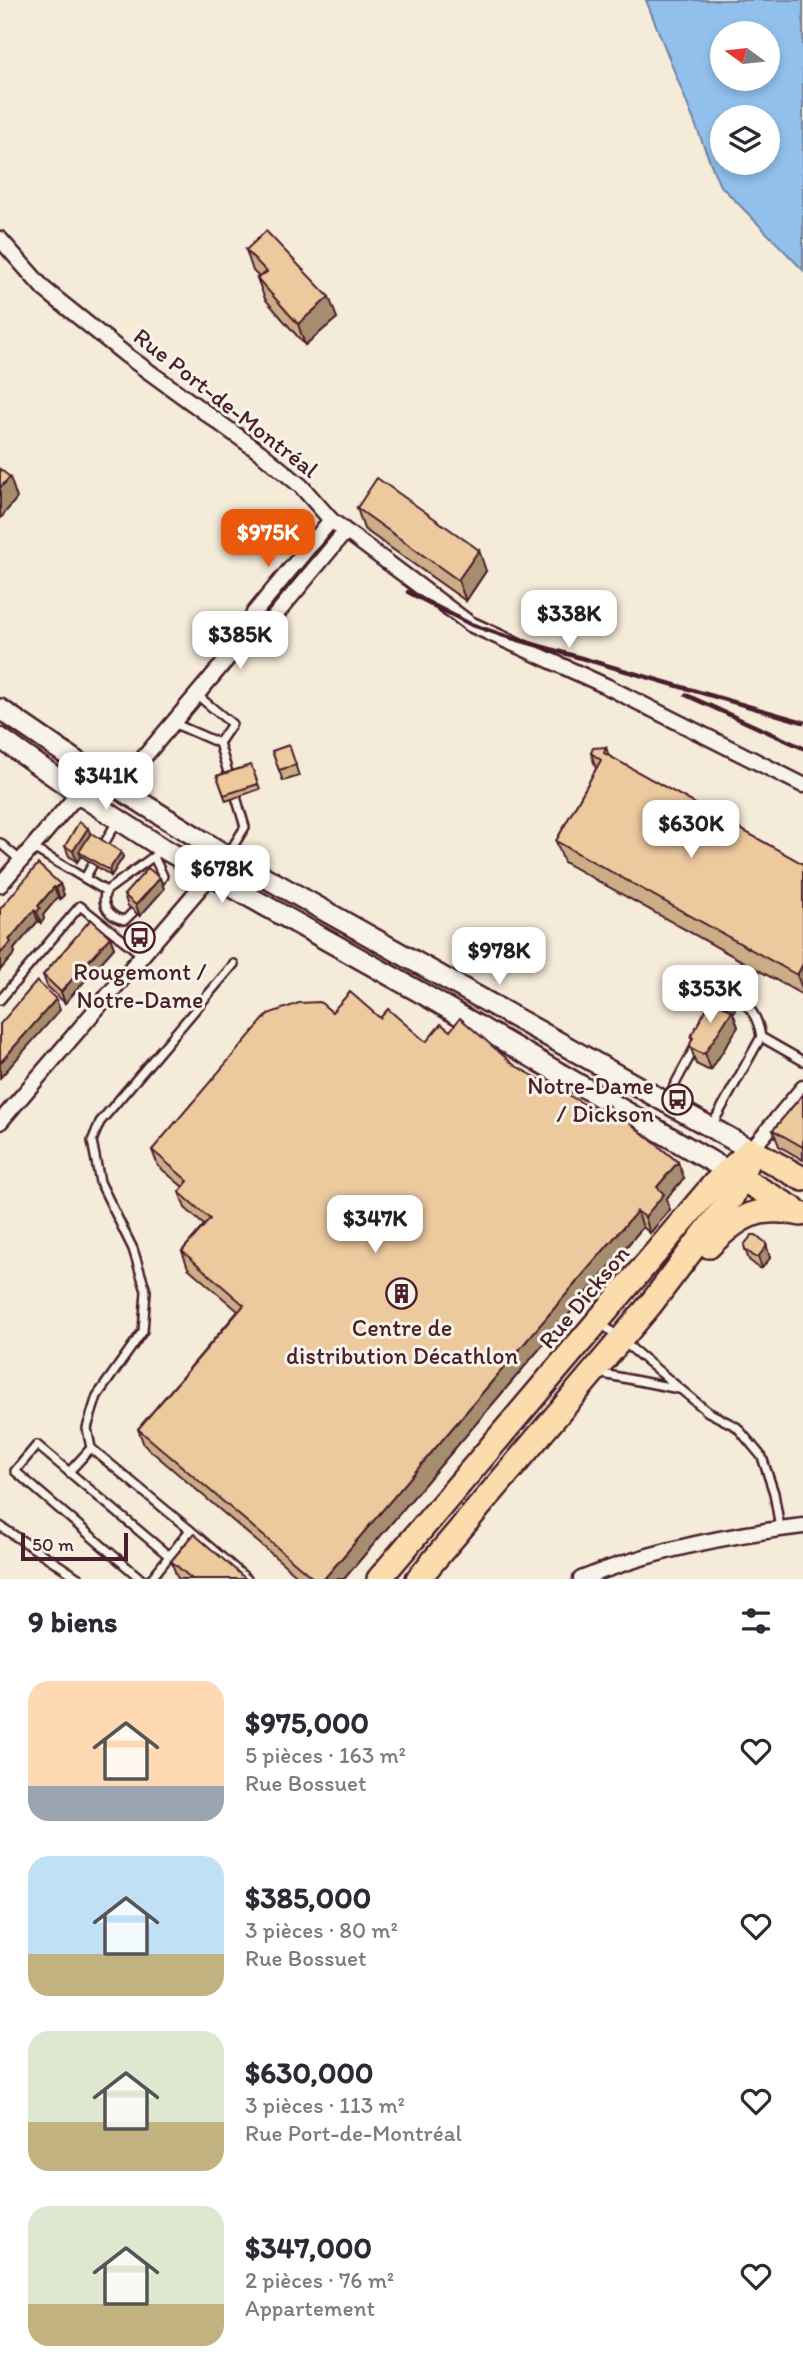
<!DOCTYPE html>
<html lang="fr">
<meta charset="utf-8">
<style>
:root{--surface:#fff;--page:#f7f7f7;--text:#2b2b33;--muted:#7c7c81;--accent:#ea580c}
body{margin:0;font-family:Itim,sans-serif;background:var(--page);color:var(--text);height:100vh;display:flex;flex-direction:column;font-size:26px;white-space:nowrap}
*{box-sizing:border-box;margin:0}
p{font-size:23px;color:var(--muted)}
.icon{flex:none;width:38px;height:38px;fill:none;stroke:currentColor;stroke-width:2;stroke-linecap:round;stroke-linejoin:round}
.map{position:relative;height:1579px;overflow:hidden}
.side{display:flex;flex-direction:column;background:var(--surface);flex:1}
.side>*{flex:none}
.needle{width:46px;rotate:285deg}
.buttons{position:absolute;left:710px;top:21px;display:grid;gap:14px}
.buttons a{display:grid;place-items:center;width:70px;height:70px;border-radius:50%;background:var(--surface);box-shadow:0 4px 10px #0003;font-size:35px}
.scale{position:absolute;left:21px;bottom:18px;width:107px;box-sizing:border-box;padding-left:7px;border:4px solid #4a1f2b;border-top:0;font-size:19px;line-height:24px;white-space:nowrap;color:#4a1f2b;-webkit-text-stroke:5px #f7f3e8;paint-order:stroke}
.price{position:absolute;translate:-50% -60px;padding:0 16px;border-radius:14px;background:#fff;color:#222;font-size:23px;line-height:46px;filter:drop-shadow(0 2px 4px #0008)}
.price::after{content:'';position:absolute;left:50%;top:42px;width:21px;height:16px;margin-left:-10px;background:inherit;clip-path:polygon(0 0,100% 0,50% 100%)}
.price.current{background:var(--accent);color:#fff}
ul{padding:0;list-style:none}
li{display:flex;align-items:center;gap:21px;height:175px;padding:0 28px}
li span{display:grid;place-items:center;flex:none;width:196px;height:140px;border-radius:21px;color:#555}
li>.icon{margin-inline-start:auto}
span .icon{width:84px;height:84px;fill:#fffc;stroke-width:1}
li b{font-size:30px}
h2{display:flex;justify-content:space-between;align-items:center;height:84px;padding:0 28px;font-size:30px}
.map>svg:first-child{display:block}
.water{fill:#90c0eb;stroke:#74809e;stroke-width:2;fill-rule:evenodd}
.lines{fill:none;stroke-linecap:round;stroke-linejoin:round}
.service-casing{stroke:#4a1f2b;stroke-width:12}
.minor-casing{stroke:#4a1f2b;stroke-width:19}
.secondary-casing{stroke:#4a1f2b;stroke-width:24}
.primary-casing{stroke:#4a1f2b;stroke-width:28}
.service{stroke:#f7f3e8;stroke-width:7}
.minor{stroke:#f7f3e8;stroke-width:14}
.secondary{stroke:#f7f3e8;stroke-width:19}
.primary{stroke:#fcdcac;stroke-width:23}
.rail{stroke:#4a1f2b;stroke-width:4.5}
.wall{fill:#ccad88;stroke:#4a1f2b;stroke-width:2}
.shaded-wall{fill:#a68d6f;stroke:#4a1f2b;stroke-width:2}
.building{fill:#edc99e;stroke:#4a1f2b;stroke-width:2}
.labels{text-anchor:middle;stroke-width:6;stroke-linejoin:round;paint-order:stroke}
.street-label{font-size:24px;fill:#4a1f2b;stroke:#f7f3e8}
.poi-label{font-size:24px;fill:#4a1f2b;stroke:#f7f3e8}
</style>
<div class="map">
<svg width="803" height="1579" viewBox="0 0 803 1579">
<rect width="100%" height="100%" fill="#f5ebd9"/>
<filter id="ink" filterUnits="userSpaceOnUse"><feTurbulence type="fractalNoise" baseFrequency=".0143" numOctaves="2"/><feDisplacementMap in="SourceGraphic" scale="14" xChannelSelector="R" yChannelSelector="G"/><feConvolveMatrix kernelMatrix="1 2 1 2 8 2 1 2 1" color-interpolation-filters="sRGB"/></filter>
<g filter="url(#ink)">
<!-- water -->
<path class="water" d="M646,0H803V270L719,184ZM723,33H768V79H723ZM723,117H768V163H723Z"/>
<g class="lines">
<defs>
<g id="service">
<polyline points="197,695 232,724 219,743"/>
<polyline points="173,723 219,743 230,779"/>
<polyline points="0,843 20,860"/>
<polyline points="33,848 106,891 161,851"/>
<polyline points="227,856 245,827 234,790"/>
<polyline points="154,857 163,876 156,887"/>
<polyline points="85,878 117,821"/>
<path d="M106,891C100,905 110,918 125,920L139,906"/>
<polyline points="0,1000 80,906 142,955"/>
<polyline points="761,1037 803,1061"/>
<polyline points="667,1099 696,1045"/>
<path d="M711,1127L761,1037C758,1017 748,997 724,999"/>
<polyline points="601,1323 708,1412 737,1427 762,1457 774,1493 780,1528"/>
<polyline points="598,1373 679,1389"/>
<polyline points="69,1472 91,1448"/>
<polyline points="0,1526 80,1579"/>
<polyline points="190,1530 91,1448 87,1428 97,1396 143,1331 146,1291 133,1249 100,1182 92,1141 100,1122 234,964"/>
<polyline points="141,1579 15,1471 37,1445 169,1556"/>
<polyline points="151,1579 190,1530 247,1579"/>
</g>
<g id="minor">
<polyline points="0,239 44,289 126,355 261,453 301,486 331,520 470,624 606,686 803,785"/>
<polyline points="243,640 264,629 345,532"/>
<path d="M0,885L71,802C85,792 103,798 118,788L243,640L254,613L331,520"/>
<polyline points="0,1122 227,856"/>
<polyline points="751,1150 803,1088"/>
<path d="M581,1579C652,1550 727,1535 803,1526"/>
</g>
<g id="secondary">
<polyline points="0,709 92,772 227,856 751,1150"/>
<polyline points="0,738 82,796 164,849 423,994 728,1171"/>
</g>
<g id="primary">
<polyline points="751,1150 803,1179"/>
<polyline points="728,1171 792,1208"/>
<path d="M709,1246C739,1216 759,1204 801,1214"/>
<polyline points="379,1579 714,1184 751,1150"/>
<polyline points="418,1579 650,1305 732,1197 749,1157"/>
</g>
</defs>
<!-- service casing -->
<use href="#service" class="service-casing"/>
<!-- minor casing -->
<use href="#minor" class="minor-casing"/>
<!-- secondary casing -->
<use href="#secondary" class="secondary-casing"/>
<!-- primary casing -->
<use href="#primary" class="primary-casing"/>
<!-- service -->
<use href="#service" class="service"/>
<!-- minor -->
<use href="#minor" class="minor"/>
<!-- secondary -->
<use href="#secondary" class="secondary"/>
<!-- primary -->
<use href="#primary" class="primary"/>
<!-- rail -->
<g class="rail">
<polyline points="408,592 470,624 505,636 803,722"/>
<polyline points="686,695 803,748"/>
</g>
</g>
<!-- wall -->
<g class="wall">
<polygon points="246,250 337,318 305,345 265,299 257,278 259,277 253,271"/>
<polygon points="357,508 486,571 466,601 364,529"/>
<polygon points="289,745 299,776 283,781 272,751"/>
<polygon points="606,747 609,756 803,864 803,995 564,862 556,841 596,769 591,753"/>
<polygon points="251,765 260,789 226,801 217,776"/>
<polygon points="90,834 123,857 111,876 81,856 77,862 69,856 65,846"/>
<polygon points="160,878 164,889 140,916 128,906 124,895"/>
<polygon points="60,884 64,895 60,899 58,897 43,915 44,919 41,923 38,921 14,949 15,953 0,970 0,909"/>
<polygon points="110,937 114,948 65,1003 47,986 43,975"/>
<polygon points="729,994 735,1010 733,1013 738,1027 711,1070 708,1070 696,1064 691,1048 692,1040 691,1036 717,1002"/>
<polygon points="332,1012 380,1018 426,1042 450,1031 514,1065 684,1178 666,1199 670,1210 650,1233 643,1227 344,1579 301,1579 144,1445 138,1429 238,1311 188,1268 182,1251 204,1225 185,1208 179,1192 183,1187 158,1166 152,1150"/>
<polygon points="803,1094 803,1160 779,1146 773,1130"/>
<polygon points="745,1249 770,1254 770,1258 762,1268 759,1268 749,1260"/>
<polygon points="171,1561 246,1579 179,1579 177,1577"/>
</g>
<!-- shaded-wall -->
<g class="shaded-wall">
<polygon points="329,297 337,318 305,345 298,324"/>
<polygon points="10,477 17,498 0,519 0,488"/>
<polygon points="479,550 486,571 466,601 458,580"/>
<polygon points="88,828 92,838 79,852 81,856 77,862 73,851"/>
<polygon points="121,852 123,857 111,876 109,870"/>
<polygon points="160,878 164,889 140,916 136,905"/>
<polygon points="60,884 64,895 60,899 56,888"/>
<polygon points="54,887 58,897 43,915 44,919 41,923 37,912 38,906"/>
<polygon points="34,910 38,921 14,949 15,953 0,970 0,954 9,940"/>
<polygon points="110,937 114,948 65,1003 61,992"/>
<polygon points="803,964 803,991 797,975"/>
<polygon points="729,994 735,1010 733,1013 738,1027 711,1070 705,1053 722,1005"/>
<polygon points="56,999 60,1010 0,1078 0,1063"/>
<polygon points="678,1162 684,1178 666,1199 670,1210 650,1233 645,1217 657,1187"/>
<polygon points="637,1211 643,1227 344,1579 324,1579"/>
<polygon points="766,1243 770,1258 762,1268 758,1257"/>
</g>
<!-- building -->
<g class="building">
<polygon points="266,231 329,297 298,324 257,278 267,272 246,250"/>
<polygon points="0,469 10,477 0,488"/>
<polygon points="377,478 479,550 458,580 357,508"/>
<polygon points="289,745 296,765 279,770 272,751"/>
<polygon points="606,747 604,753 803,864 803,964 797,975 556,841 601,760 591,753 593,748"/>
<polygon points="251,765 258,784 224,795 217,776"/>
<polygon points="79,822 88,828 73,851 65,846"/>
<polygon points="91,833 121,852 109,870 79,852"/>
<polygon points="38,864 60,884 56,888 54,887 38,906 40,908 37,912 34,910 9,940 11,942 0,954 0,909"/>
<polygon points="148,868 160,878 136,905 124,895"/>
<polygon points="91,919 110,937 61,992 43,975"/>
<polygon points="37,981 56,999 0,1063 0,1024"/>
<polygon points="724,991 729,994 722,1005 732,1011 705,1053 702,1054 691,1048 690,1044 693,1038 691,1036 712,999 717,1002"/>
<polygon points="350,992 380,1018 388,1009 426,1042 441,1024 450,1031 460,1018 514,1065 597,1111 604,1102 678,1162 657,1187 664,1194 645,1217 637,1211 324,1579 314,1579 138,1429 244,1305 182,1251 210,1219 179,1192 188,1181 152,1150 268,1014 299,1003 320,1002 332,1012"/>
<polygon points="803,1094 803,1147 773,1130"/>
<polygon points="752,1235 756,1235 766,1243 766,1247 758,1257 755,1257 745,1249 744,1245"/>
<polygon points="194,1534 246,1579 192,1579 171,1561"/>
</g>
</g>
<!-- icons -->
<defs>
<symbol id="bus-ring" viewBox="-11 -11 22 22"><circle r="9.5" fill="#f7f3e8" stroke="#4a1f2b" stroke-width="1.5"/><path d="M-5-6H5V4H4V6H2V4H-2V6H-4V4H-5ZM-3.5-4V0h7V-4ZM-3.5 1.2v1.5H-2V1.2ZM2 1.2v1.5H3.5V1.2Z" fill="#4a1f2b"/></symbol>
<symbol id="building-ring" viewBox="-11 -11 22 22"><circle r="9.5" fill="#f7f3e8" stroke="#4a1f2b" stroke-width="1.5"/><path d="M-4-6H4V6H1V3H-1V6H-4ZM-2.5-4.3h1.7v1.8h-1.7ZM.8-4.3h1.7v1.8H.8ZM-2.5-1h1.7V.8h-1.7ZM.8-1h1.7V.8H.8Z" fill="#4a1f2b"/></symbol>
</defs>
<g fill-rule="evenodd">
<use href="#bus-ring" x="122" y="920" width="35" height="35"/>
<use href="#bus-ring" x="660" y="1082" width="35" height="35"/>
<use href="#building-ring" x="384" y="1276" width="35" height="35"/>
</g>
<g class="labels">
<!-- street labels -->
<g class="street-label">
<text transform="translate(226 403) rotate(38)" y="8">Rue Port-de-Montréal</text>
<text transform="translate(584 1297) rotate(-50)" y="8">Rue Dickson</text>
</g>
<!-- poi labels -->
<g class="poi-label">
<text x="140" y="980">Rougemont /<tspan x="140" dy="28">Notre-Dame</tspan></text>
<text x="654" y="1094" text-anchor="end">Notre-Dame<tspan x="654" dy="28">/ Dickson</tspan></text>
<text x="402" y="1336">Centre de<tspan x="402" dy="28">distribution Décathlon</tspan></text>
</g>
</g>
</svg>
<div class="buttons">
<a><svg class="needle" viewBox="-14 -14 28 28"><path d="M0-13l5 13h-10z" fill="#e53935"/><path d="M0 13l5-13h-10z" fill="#7c7c81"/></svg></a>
<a><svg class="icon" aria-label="layers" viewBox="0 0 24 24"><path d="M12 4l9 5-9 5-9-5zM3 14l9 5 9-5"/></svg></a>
</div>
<div class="scale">50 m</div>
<b class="price current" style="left:268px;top:569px">$975K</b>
<b class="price" style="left:569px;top:650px">$338K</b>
<b class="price" style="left:240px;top:671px">$385K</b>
<b class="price" style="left:106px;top:812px">$341K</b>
<b class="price" style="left:691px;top:860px">$630K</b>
<b class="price" style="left:222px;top:905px">$678K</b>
<b class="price" style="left:499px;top:987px">$978K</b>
<b class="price" style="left:710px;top:1025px">$353K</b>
<b class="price" style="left:375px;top:1255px">$347K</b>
</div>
<section class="side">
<h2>9 biens<svg class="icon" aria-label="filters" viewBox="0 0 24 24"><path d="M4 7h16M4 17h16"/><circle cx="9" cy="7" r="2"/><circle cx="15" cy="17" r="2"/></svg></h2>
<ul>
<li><span style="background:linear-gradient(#ffd9b3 75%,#9aa5b1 0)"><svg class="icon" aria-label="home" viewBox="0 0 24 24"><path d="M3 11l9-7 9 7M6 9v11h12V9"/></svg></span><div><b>$975,000</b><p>5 pièces · 163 m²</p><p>Rue Bossuet</p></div><svg class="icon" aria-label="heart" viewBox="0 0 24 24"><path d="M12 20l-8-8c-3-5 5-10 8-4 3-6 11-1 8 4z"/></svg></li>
<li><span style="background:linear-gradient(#bfe0f5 70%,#c2b280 0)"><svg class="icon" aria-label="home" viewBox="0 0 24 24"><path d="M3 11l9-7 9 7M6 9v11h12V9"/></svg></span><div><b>$385,000</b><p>3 pièces · 80 m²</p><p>Rue Bossuet</p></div><svg class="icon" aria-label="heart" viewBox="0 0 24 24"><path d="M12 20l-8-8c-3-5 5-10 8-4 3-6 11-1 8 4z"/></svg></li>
<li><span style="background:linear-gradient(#dfe7d0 65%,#c2b280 0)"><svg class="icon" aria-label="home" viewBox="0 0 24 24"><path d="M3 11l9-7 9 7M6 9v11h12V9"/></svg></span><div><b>$630,000</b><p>3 pièces · 113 m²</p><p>Rue Port-de-Montréal</p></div><svg class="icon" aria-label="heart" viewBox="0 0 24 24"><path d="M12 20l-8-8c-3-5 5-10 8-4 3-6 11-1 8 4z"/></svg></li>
<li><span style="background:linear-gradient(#dfe7d0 70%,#c2b280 0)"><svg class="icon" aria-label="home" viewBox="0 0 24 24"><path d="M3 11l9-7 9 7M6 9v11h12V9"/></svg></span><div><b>$347,000</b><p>2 pièces · 76 m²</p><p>Appartement</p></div><svg class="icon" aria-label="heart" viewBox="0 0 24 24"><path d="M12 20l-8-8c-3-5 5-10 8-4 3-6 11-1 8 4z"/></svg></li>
</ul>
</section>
